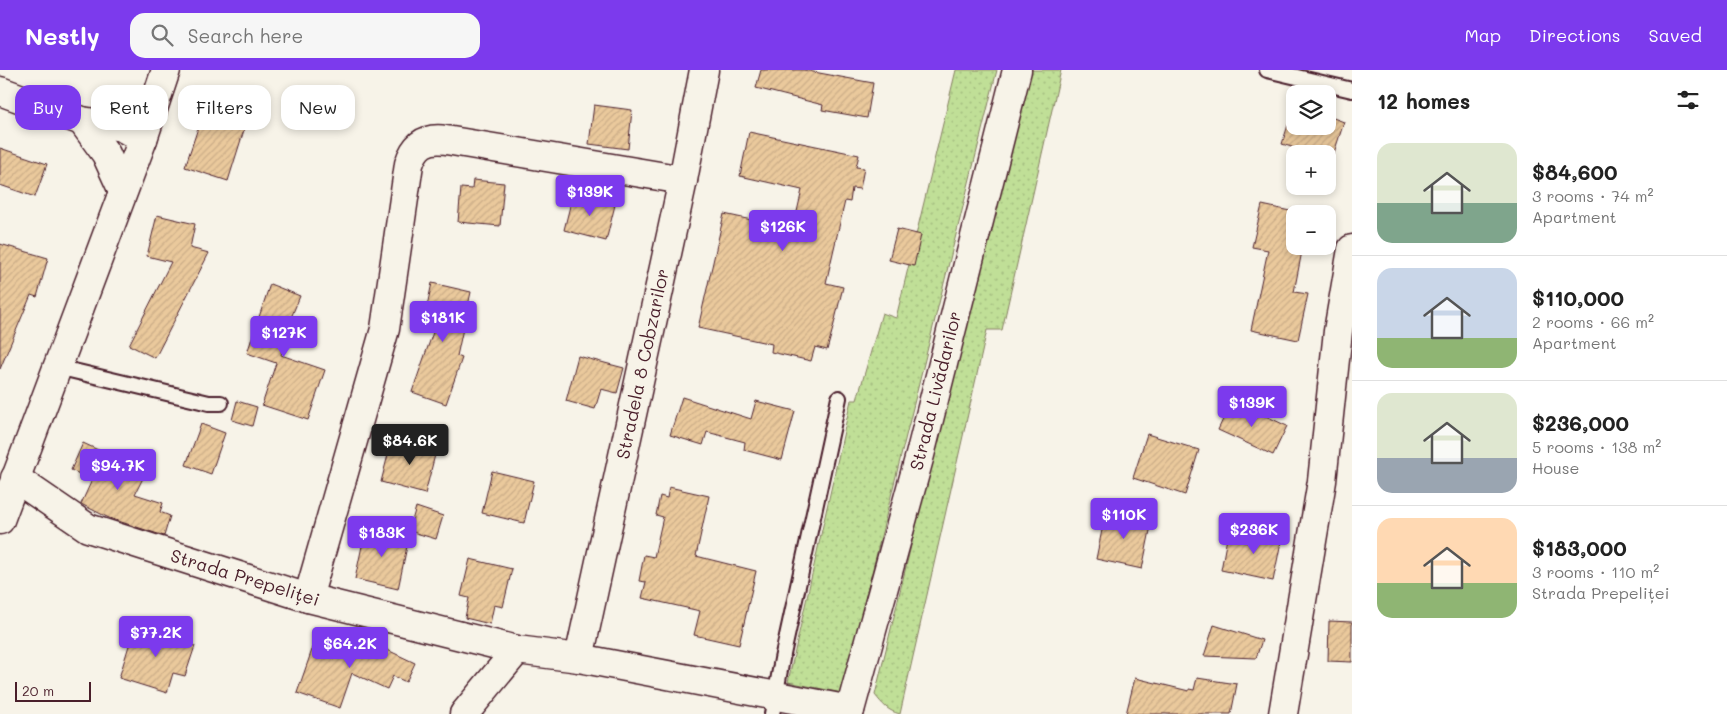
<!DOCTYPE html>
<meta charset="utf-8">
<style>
:root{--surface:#fff;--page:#f6f6f6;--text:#222;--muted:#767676;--line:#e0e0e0;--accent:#7c3aed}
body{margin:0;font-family:Mali,sans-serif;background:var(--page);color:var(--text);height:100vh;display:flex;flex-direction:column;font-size:19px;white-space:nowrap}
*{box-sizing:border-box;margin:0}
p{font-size:16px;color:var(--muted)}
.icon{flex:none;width:28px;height:28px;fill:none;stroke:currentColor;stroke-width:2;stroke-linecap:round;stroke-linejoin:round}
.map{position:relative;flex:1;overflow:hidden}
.drawer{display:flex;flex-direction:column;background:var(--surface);width:375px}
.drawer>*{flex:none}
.hud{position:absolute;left:15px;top:15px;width:475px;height:45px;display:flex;gap:10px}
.fabs{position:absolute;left:1286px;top:15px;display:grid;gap:10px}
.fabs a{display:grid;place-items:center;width:50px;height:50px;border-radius:10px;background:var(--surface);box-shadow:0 2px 8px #0003;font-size:25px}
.scale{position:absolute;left:15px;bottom:12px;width:76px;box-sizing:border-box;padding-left:5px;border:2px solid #4a1f2b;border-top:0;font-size:14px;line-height:18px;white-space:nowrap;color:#4a1f2b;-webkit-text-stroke:4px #f7f3e8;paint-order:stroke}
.price{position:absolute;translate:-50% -42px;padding:0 11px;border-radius:5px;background:var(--accent);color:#fff;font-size:16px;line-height:32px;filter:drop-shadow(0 1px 2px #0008)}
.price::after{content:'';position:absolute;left:50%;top:30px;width:15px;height:11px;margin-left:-8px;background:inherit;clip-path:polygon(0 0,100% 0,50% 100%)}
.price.selected{background:#222;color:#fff}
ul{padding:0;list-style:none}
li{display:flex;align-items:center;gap:15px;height:125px;padding:0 25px}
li+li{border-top:1px solid var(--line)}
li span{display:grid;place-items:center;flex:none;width:140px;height:100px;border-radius:15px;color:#555}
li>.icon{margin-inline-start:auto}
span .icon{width:60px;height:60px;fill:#fffc;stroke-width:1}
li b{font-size:21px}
h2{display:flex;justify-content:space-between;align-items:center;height:60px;padding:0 25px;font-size:21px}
.pill{padding:0 18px;border-radius:15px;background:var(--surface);box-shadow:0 2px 8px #0003;font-size:18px;line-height:45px}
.pill.selected{background:var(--accent);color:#fff}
header{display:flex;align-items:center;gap:30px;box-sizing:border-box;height:70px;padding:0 25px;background:var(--accent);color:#fff}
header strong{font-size:24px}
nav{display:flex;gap:28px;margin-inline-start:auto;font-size:18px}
.search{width:350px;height:45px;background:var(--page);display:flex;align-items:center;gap:12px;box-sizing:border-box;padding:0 18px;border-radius:15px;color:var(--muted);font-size:19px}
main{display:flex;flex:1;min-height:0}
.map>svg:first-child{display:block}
.garden{fill:url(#garden-dots);stroke:#857f61}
.building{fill:url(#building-hatch);stroke:#4a1f2b}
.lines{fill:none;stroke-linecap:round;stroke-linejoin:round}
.lane-casing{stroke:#4a1f2b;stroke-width:18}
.street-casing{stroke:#4a1f2b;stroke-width:31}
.secondary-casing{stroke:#4a1f2b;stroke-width:31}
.lane{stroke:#f7f3e8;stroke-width:14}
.street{stroke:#f7f3e8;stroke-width:28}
.secondary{stroke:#f7f3e8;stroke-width:28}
.labels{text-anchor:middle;stroke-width:4;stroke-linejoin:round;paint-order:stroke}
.street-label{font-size:18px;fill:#4a1f2b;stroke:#f7f3e8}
</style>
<header>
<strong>Nestly</strong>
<div class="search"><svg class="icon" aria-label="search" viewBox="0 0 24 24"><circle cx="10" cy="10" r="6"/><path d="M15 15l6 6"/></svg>Search here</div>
<nav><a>Map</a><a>Directions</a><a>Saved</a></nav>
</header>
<main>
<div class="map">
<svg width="1352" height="644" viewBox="0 0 1352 644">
<defs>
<pattern id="garden-dots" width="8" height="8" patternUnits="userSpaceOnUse" patternTransform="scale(1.25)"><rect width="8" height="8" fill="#c0df97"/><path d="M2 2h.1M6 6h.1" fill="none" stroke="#a6bf82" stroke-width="1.8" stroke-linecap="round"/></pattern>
<pattern id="building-hatch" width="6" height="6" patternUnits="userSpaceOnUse" patternTransform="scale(1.25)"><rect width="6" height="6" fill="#eac99c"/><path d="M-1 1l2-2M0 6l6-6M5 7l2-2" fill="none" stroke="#caac87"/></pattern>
</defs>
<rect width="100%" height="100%" fill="#f7f3e8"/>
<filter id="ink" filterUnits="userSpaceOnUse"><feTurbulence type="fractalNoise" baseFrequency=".02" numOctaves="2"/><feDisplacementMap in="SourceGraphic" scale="10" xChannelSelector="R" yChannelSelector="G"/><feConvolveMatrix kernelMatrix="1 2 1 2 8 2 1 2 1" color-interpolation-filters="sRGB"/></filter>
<g filter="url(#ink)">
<!-- garden -->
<g class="garden">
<polygon points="956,0 997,0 842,623 788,612 851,330 857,330 882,243 896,248"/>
<path d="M1029,0H1061L1002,260H987L900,644C888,641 883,635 875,625L1002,99Z"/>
</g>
<!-- building -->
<g class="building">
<polygon points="761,0 803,0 873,13 867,48 822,40 823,35 756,18"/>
<polygon points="594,35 632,40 628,79 589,74"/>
<polygon points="1294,36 1295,56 1328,56 1328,46 1344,52 1332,89 1328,88 1328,84 1314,84 1282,74"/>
<polygon points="202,46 244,60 228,111 185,97"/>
<polygon points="749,62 859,85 856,97 864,98 860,119 852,118 850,132 845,131 826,213 843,217 833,258 827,280 815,277 811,291 771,282 772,274 698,258 724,144 793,159 802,120 740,106"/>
<polygon points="0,78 47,94 35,127 0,115"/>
<polygon points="473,110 504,113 500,156 458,152 461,118 472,119"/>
<polygon points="573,124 615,135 606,171 564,160"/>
<polygon points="1262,135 1304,144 1295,144 1295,176 1303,176 1294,222 1308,224 1298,270 1251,260 1268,180 1252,177"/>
<polygon points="157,145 195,154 190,178 209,183 155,288 129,275 171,192 147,186"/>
<polygon points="897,159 921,165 914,196 889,190"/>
<polygon points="0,174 48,188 37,227 31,225 0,299"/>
<polygon points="432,213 471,222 457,286 462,288 446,334 412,322 438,248 425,245"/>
<polygon points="270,214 300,226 283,267 286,268 281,285 325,300 308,350 262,335 276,293 247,283"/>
<polygon points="578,286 624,298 617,323 601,319 595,339 566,331"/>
<polygon points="682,327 751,349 756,331 795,341 782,390 744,380 745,372 707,362 703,375 670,365"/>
<polygon points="1232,330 1287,356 1273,385 1218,360"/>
<polygon points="237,331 257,337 252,356 232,350"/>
<polygon points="201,354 225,363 211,404 186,395"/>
<polygon points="1147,364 1199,380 1185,425 1133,408"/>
<polygon points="415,371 437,377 425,424 381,412 391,373 413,378"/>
<polygon points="83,373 146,402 135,424 163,433 160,442 170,446 164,466 109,448 81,434 92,410 71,400"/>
<polygon points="492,401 534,411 524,453 482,443"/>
<polygon points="669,417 709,426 696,486 756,501 739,575 694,565 700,541 642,528 646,512 639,511 644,485 654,487 663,447 656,445 660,426 667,428"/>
<polygon points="416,437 443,446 436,469 409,461"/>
<polygon points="1106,441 1152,451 1142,499 1096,489"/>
<polygon points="1255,456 1283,462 1273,511 1221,500 1227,468 1250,473"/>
<polygon points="366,457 409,467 398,519 355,509"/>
<polygon points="470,489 512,499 503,537 494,535 490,554 465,548 469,528 461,526"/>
<polygon points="150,548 173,556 169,568 195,576 185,606 173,603 167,623 119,608 131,569 142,572"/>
<polygon points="1329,551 1352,552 1352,592 1328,591"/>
<polygon points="1214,555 1262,570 1256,588 1204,586"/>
<polygon points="340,563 377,575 415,593 406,612 393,606 387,619 352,603 340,638 297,623 313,577 333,584"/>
<polygon points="1135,608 1189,621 1189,619 1194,620 1197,608 1237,614 1231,644 1126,644"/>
</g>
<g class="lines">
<defs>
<g id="lane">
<polyline points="1267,0 1352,20"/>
<polyline points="57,297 209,333 221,333"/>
<polyline points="772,644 782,589 839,328"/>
</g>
<g id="street">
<polyline points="0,21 82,51 122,57 143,69"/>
<polyline points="82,51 106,84 122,119"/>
<polyline points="15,408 88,458 308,528 517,580 579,588 850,640"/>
<polyline points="0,450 143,69 166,0"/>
<path d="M308,528L385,259L409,94C415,75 426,67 446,70L683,110"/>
<polyline points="579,588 683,110 704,0"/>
<polyline points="464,644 517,580"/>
<polyline points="1283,644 1322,411 1338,261 1352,179"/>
</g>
<polyline id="secondary" points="849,644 920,385 1017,0"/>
</defs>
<!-- lane casing -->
<use href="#lane" class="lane-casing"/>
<!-- street casing -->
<use href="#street" class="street-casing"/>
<!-- secondary casing -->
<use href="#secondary" class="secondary-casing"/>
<!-- lane -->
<use href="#lane" class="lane"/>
<!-- street -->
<use href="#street" class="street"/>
<!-- secondary -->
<use href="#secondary" class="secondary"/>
</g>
</g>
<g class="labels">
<!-- street labels -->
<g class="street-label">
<text transform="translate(643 294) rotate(-78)" y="6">Stradela 8 Cobzarilor</text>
<text transform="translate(936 321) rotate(-76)" y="6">Strada Livădarilor</text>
<text transform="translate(245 508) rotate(17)" y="6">Strada Prepeliței</text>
</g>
</g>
</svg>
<div class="fabs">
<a><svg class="icon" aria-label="layers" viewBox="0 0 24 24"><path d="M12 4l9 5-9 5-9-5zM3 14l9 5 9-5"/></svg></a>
<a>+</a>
<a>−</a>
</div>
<div class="scale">20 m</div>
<b class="price" style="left:590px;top:147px">$139K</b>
<b class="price" style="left:783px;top:182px">$126K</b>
<b class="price" style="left:443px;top:273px">$181K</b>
<b class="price" style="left:284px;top:288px">$127K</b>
<b class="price" style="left:1252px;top:358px">$139K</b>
<b class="price selected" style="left:410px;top:396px">$84.6K</b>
<b class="price" style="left:118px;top:421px">$94.7K</b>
<b class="price" style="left:1124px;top:470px">$110K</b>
<b class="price" style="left:1254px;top:485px">$236K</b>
<b class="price" style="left:382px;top:488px">$183K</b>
<b class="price" style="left:156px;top:588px">$77.2K</b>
<b class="price" style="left:350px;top:599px">$64.2K</b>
<div class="hud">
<a class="pill selected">Buy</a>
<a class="pill">Rent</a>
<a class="pill">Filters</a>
<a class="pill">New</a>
</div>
</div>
<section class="drawer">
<h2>12 homes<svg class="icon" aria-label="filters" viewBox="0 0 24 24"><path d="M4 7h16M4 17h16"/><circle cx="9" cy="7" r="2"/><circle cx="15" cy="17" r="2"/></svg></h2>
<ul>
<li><span style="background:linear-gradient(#dfe7d0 60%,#7fa58c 0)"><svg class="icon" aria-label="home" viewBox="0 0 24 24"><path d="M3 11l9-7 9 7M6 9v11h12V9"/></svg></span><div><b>$84,600</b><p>3 rooms · 74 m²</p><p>Apartment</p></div></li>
<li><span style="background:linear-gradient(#c9d6e8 70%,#8fb573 0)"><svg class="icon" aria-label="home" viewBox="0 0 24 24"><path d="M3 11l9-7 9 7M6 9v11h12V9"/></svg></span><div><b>$110,000</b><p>2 rooms · 66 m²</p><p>Apartment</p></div></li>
<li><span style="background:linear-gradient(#dfe7d0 65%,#9aa5b1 0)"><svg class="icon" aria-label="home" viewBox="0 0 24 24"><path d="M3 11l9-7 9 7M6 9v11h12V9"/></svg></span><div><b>$236,000</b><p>5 rooms · 138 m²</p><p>House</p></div></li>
<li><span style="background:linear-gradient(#ffd9b3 65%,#8fb573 0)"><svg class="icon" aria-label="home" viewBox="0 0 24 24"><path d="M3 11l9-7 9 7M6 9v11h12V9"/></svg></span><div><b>$183,000</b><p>3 rooms · 110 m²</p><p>Strada Prepeliței</p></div></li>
</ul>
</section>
</main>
